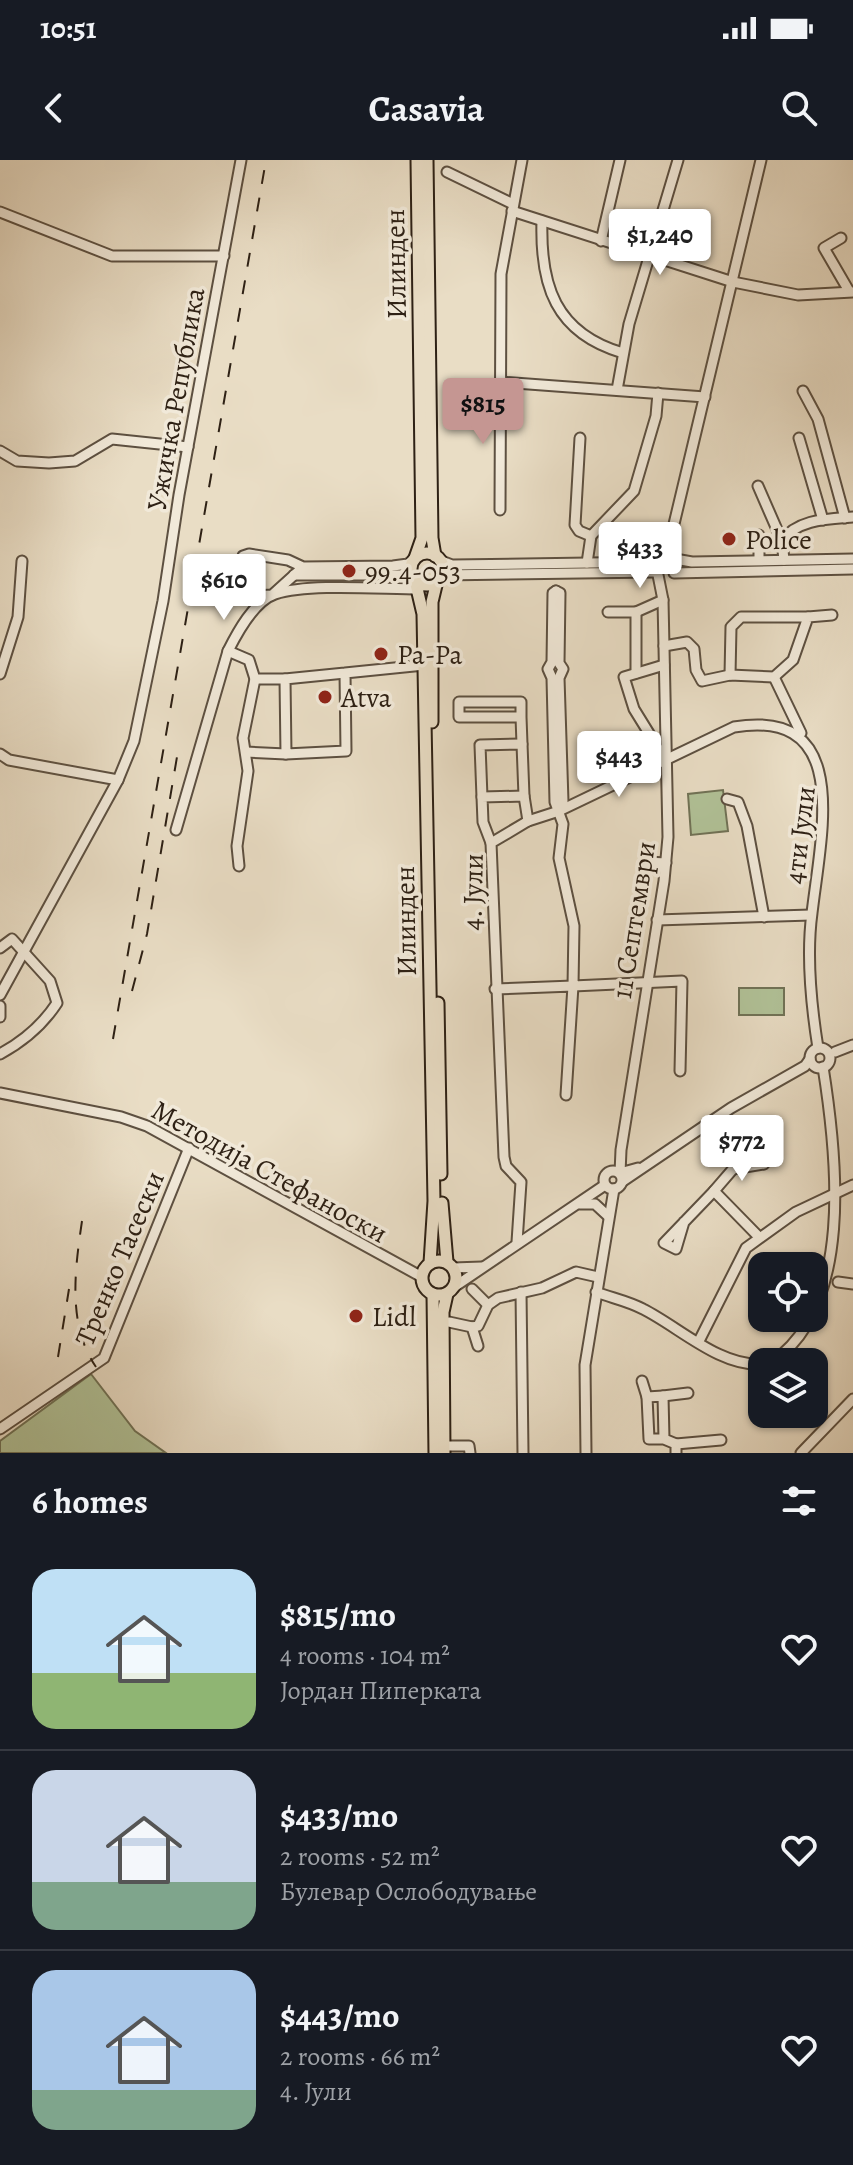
<!DOCTYPE html>
<meta charset="utf-8">
<style>
:root{--surface:#171b24;--page:#242831;--text:#f1f3f6;--muted:#9ea1a6;--line:#363941;--accent:#c59692}
body{margin:0;font-family:Alegreya,serif;background:var(--page);color:var(--text);height:100vh;display:flex;flex-direction:column;font-size:30px;white-space:nowrap}
*{box-sizing:border-box;margin:0}
p{font-size:26px;color:var(--muted)}
.icon{flex:none;width:44px;height:44px;fill:none;stroke:currentColor;stroke-width:2;stroke-linecap:round;stroke-linejoin:round}
.map{position:relative;height:1293px;overflow:hidden}
.sheet{display:flex;flex-direction:column;background:var(--surface);flex:1}
.sheet>*{flex:none}
.fabs{position:absolute;left:748px;top:1092px;display:grid;gap:16px}
.fabs a{display:grid;place-items:center;width:80px;height:80px;border-radius:16px;background:var(--surface);box-shadow:0 2px 6px #0004;font-size:40px}
.price{position:absolute;translate:-50% -68px;padding:0 18px;border-radius:8px;background:#fff;color:#222;font-size:26px;line-height:52px;filter:drop-shadow(0 2px 4px #0008)}
.price::after{content:'';position:absolute;left:50%;top:48px;width:24px;height:18px;margin-left:-12px;background:inherit;clip-path:polygon(0 0,100% 0,50% 100%)}
.price.active{background:var(--accent);color:#111}
ul{padding:0;list-style:none}
li{display:flex;align-items:center;gap:24px;height:200px;padding:0 32px}
li+li{border-top:2px solid var(--line)}
li span{display:grid;place-items:center;flex:none;width:224px;height:160px;border-radius:24px;color:#555}
li>.icon{margin-inline-start:auto}
span .icon{width:96px;height:96px;fill:#fffc;stroke-width:1}
li b{font-size:34px}
h2{display:flex;justify-content:space-between;align-items:center;height:96px;padding:0 32px;font-size:34px}
.status{display:flex;justify-content:space-between;align-items:center;height:56px;padding:0 40px;background:var(--surface);direction:ltr}
.status svg{height:22px;fill:currentColor}
header{display:flex;justify-content:space-between;align-items:center;height:104px;padding:0 32px;background:var(--surface);font-size:36px;font-weight:600}
.map>svg:first-child{display:block}
.green{fill:#b1c298;stroke:#707256;stroke-width:2}
.lines{fill:none;stroke-linecap:round;stroke-linejoin:round}
.minor-casing{stroke:#5d5041;stroke-width:13}
.major-casing{stroke:#2e2115;stroke-width:15}
.minor{stroke:#f1e9d9;stroke-width:9}
.major{stroke:#e9ddc5;stroke-width:11}
.rail{stroke:#2e2115;stroke-width:2;stroke-dasharray:14 14;stroke-linecap:butt}
.poi-dot{fill:#8f2418;stroke:#f1e9d9;stroke-width:3}
.labels{text-anchor:middle;stroke-width:7;stroke-linejoin:round;paint-order:stroke}
.street-label{font-size:28px;fill:#2e2115;stroke:#f1e9d9}
.poi-label{font-size:28px;fill:#2e2115;stroke:#f1e9d9;text-anchor:start}
</style>
<div class="status"><b>10:51</b><svg viewBox="0 0 49 12"><path d="M0 12V9h3v3zM5 12V6h3v6zM10 12V3h3v9zM15 12V0h3v12zM26 1h20v11H26zM47 4h2v5h-2z"/></svg></div>
<header><svg class="icon" aria-label="back" viewBox="0 0 24 24"><path d="M15 5l-7 7 7 7"/></svg>Casavia<svg class="icon" aria-label="search" viewBox="0 0 24 24"><circle cx="10" cy="10" r="6"/><path d="M15 15l6 6"/></svg></header>
<div class="map">
<svg width="853" height="1293" viewBox="0 0 853 1293">
<rect width="100%" height="100%" fill="#e9ddc5"/>
<filter id="stains"><feTurbulence type="fractalNoise" baseFrequency=".0025" numOctaves="4"/><feColorMatrix values="0 0 0 0 .2 0 0 0 0 .09 0 0 0 0 .02 0 0 0 .5 -.17"/></filter>
<radialGradient id="worn" r=".72"><stop offset=".6" stop-color="#630" stop-opacity="0"/><stop offset="1" stop-color="#630" stop-opacity=".3"/></radialGradient>
<!-- green -->
<g class="green">
<polygon points="723,630 728,671 691,675 688,634"/>
<rect x="739" y="828" width="45" height="27"/>
<polygon points="91,1214 135,1271 166,1293 0,1293 0,1281"/>
</g>
<g class="lines">
<defs>
<g id="minor">
<polyline points="447,12 513,44"/>
<polyline points="512,51 733,122 798,135 853,132"/>
<polyline points="0,52 112,96 224,96"/>
<path d="M542,61C540,125 555,173 623,193"/>
<polyline points="841,78 824,88 849,131"/>
<polyline points="601,81 620,0"/>
<polyline points="500,222 705,237"/>
<polyline points="617,230 629,164 678,0"/>
<polyline points="803,231 818,259 845,358"/>
<polyline points="580,278 575,365 579,371 591,376"/>
<polyline points="799,278 823,360"/>
<polyline points="0,291 17,301 49,303 75,301 112,279 188,287"/>
<polyline points="758,326 782,381"/>
<polyline points="500,350 501,114 522,0"/>
<polyline points="759,375 759,400"/>
<polyline points="661,393 674,364 761,0"/>
<polyline points="675,399 692,402 853,399"/>
<polyline points="439,400 452,405 653,402"/>
<path d="M784,400L782,381C797,359 828,359 853,357"/>
<polyline points="587,403 591,376 634,331 656,256 658,233"/>
<polyline points="303,407 272,435 253,436 238,423 243,396 249,394 288,400 303,407 393,406 408,404 415,398"/>
<polyline points="674,413 853,409"/>
<polyline points="294,415 412,415"/>
<polyline points="441,415 654,412"/>
<polyline points="556,431 553,433 552,502 548,509 552,518 555,642 563,664 559,698 574,766 573,826 682,821 680,911"/>
<polyline points="556,431 560,433 559,503 563,509 559,518 563,642 559,651"/>
<polyline points="608,452 636,452 636,513"/>
<polyline points="636,452 663,440"/>
<polyline points="664,486 687,482 694,489 696,510 702,521 730,515 774,517 793,500 808,457 832,455"/>
<polyline points="228,491 249,500 255,519 285,519"/>
<polyline points="345,513 285,519 286,594 346,591 345,513 424,505"/>
<polyline points="0,514 18,457 22,401"/>
<polyline points="730,515 731,467 741,457 808,457"/>
<polyline points="774,517 801,573"/>
<polyline points="521,557 521,542 459,542 459,557 521,557 522,584"/>
<polyline points="246,592 286,594"/>
<polyline points="0,594 9,600 118,620"/>
<polyline points="663,596 634,549 624,517 664,505"/>
<polyline points="482,637 480,585 522,584 524,636"/>
<polyline points="727,639 738,642 747,666 764,757"/>
<path d="M176,670L228,491C237,473 254,441 275,434C310,423 380,429 419,429"/>
<polyline points="491,683 483,662 482,637 524,636 528,661"/>
<polyline points="647,702 666,703"/>
<polyline points="239,706 237,686 248,611 243,578 255,519"/>
<polyline points="657,760 811,755"/>
<path d="M0,788L12,779L50,821L57,843C42,866 24,881 0,894"/>
<polyline points="495,829 573,826 566,935"/>
<polyline points="0,835 118,620 134,581 163,441 179,335 241,0"/>
<polyline points="0,846 0,857"/>
<circle cx="820" cy="898" r="10"/>
<polyline points="835,892 853,885"/>
<polyline points="0,933 121,957 147,966 422,1117"/>
<polyline points="638,1008 620,1013 621,990 664,721 668,677 663,440 658,415"/>
<circle cx="613" cy="1020" r="9"/>
<polyline points="623,1021 731,948 805,906 810,899"/>
<polyline points="714,1031 733,1009 764,1004"/>
<polyline points="580,1044 595,1044 608,1056"/>
<polyline points="684,1062 676,1089 664,1083 714,1031 758,1076"/>
<path d="M517,1082L521,1022L506,1006L504,997L491,683L528,661L559,651L734,567C853,547 821,674 812,753C806,797 811,844 818,888"/>
<polyline points="453,1108 482,1107"/>
<polyline points="838,1122 853,1124"/>
<polyline points="454,1127 605,1025"/>
<polyline points="472,1129 488,1145"/>
<polyline points="521,1132 523,1293"/>
<path d="M596,1132C612,1138 628,1141 643,1149C679,1167 720,1207 762,1204"/>
<polyline points="449,1162 472,1167 478,1186"/>
<polyline points="472,1167 478,1166 488,1145 498,1138 542,1128 576,1112 598,1117"/>
<polyline points="699,1181 746,1088 796,1052 853,1025"/>
<path d="M772,1202C853,1147 838,1001 823,907"/>
<polyline points="642,1221 647,1237"/>
<polyline points="663,1236 688,1233"/>
<polyline points="0,1269 104,1198 189,988"/>
<polyline points="664,1279 663,1236 647,1237 649,1279 664,1279 676,1284 676,1293"/>
<polyline points="676,1284 721,1280"/>
<polyline points="444,1286 469,1286 470,1293"/>
<polyline points="586,1293 585,1205 614,1029"/>
<polyline points="801,1293 853,1239"/>
</g>
<g id="major">
<polyline points="427,0 432,378 435,396"/>
<circle cx="427" cy="409" r="16"/>
<polyline points="415,398 422,378 417,0"/>
<polyline points="415,420 423,454 434,1041 430,1103"/>
<polyline points="432,562 432,442 437,421"/>
<polyline points="438,843 441,1014"/>
<polyline points="442,1043 447,1102"/>
<circle cx="439" cy="1118" r="17"/>
<polyline points="433,1134 435,1293"/>
<polyline points="444,1293 443,1152 447,1134"/>
</g>
</defs>
<!-- minor casing -->
<use href="#minor" class="minor-casing"/>
<!-- major casing -->
<use href="#major" class="major-casing"/>
<!-- minor -->
<use href="#minor" class="minor"/>
<!-- major -->
<use href="#major" class="major"/>
<!-- rail -->
<g class="rail">
<polyline points="132,831 147,774 178,591"/>
<polyline points="113,879 266,0"/>
<path d="M82,1061C75,1109 67,1165 96,1207"/>
<polyline points="58,1197 69,1129"/>
</g>
</g>
<!-- markers -->
<g class="poi-dot">
<circle cx="729" cy="379" r="8"/>
<circle cx="349" cy="411" r="8"/>
<circle cx="381" cy="494" r="8"/>
<circle cx="325" cy="537" r="8"/>
<circle cx="356" cy="1156" r="8"/>
</g>
<g class="labels">
<!-- street labels -->
<g class="street-label">
<text transform="translate(395 104) rotate(-91)" y="10">Илинден</text>
<text transform="translate(175 239) rotate(-80)" y="10">Ужичка Република</text>
<text transform="translate(799 675) rotate(-83)" y="10">4ти Јули</text>
<text transform="translate(472 732) rotate(-89)" y="10">4. Јули</text>
<text transform="translate(633 760) rotate(-81)" y="10">11 Септември</text>
<text transform="translate(405 761) rotate(-91)" y="10">Илинден</text>
<text transform="translate(270 1011) rotate(29)" y="10">Методија Стефаноски</text>
<text transform="translate(119 1098) rotate(-67)" y="10">Тренко Тасески</text>
</g>
<!-- poi labels -->
<g class="poi-label">
<text x="745" y="389">Police</text>
<text x="365" y="421">99.4-053</text>
<text x="397" y="504">Ра-Ра</text>
<text x="341" y="547">Atva</text>
<text x="372" y="1166">Lidl</text>
</g>
</g>
<rect width="100%" height="100%" filter="url(#stains)"/>
<rect width="100%" height="100%" fill="url(#worn)"/>
</svg>
<div class="fabs">
<a><svg class="icon" aria-label="locate" viewBox="0 0 24 24"><circle cx="12" cy="12" r="6"/><path d="M12 2v4M12 18v4M2 12h4M18 12h4"/></svg></a>
<a><svg class="icon" aria-label="layers" viewBox="0 0 24 24"><path d="M12 4l9 5-9 5-9-5zM3 14l9 5 9-5"/></svg></a>
</div>
<b class="price" style="left:660px;top:117px">$1,240</b>
<b class="price active" style="left:483px;top:286px">$815</b>
<b class="price" style="left:640px;top:430px">$433</b>
<b class="price" style="left:224px;top:462px">$610</b>
<b class="price" style="left:619px;top:639px">$443</b>
<b class="price" style="left:742px;top:1023px">$772</b>
</div>
<section class="sheet">
<h2>6 homes<svg class="icon" aria-label="filters" viewBox="0 0 24 24"><path d="M4 7h16M4 17h16"/><circle cx="9" cy="7" r="2"/><circle cx="15" cy="17" r="2"/></svg></h2>
<ul>
<li><span style="background:linear-gradient(#bfe0f5 65%,#8fb573 0)"><svg class="icon" aria-label="home" viewBox="0 0 24 24"><path d="M3 11l9-7 9 7M6 9v11h12V9"/></svg></span><div><b>$815/mo</b><p>4 rooms · 104 m²</p><p>Јордан Пиперката</p></div><svg class="icon" aria-label="heart" viewBox="0 0 24 24"><path d="M12 20l-8-8c-3-5 5-10 8-4 3-6 11-1 8 4z"/></svg></li>
<li><span style="background:linear-gradient(#c9d6e8 70%,#7fa58c 0)"><svg class="icon" aria-label="home" viewBox="0 0 24 24"><path d="M3 11l9-7 9 7M6 9v11h12V9"/></svg></span><div><b>$433/mo</b><p>2 rooms · 52 m²</p><p>Булевар Ослободување</p></div><svg class="icon" aria-label="heart" viewBox="0 0 24 24"><path d="M12 20l-8-8c-3-5 5-10 8-4 3-6 11-1 8 4z"/></svg></li>
<li><span style="background:linear-gradient(#a9c7e8 75%,#7fa58c 0)"><svg class="icon" aria-label="home" viewBox="0 0 24 24"><path d="M3 11l9-7 9 7M6 9v11h12V9"/></svg></span><div><b>$443/mo</b><p>2 rooms · 66 m²</p><p>4. Јули</p></div><svg class="icon" aria-label="heart" viewBox="0 0 24 24"><path d="M12 20l-8-8c-3-5 5-10 8-4 3-6 11-1 8 4z"/></svg></li>
</ul>
</section>
